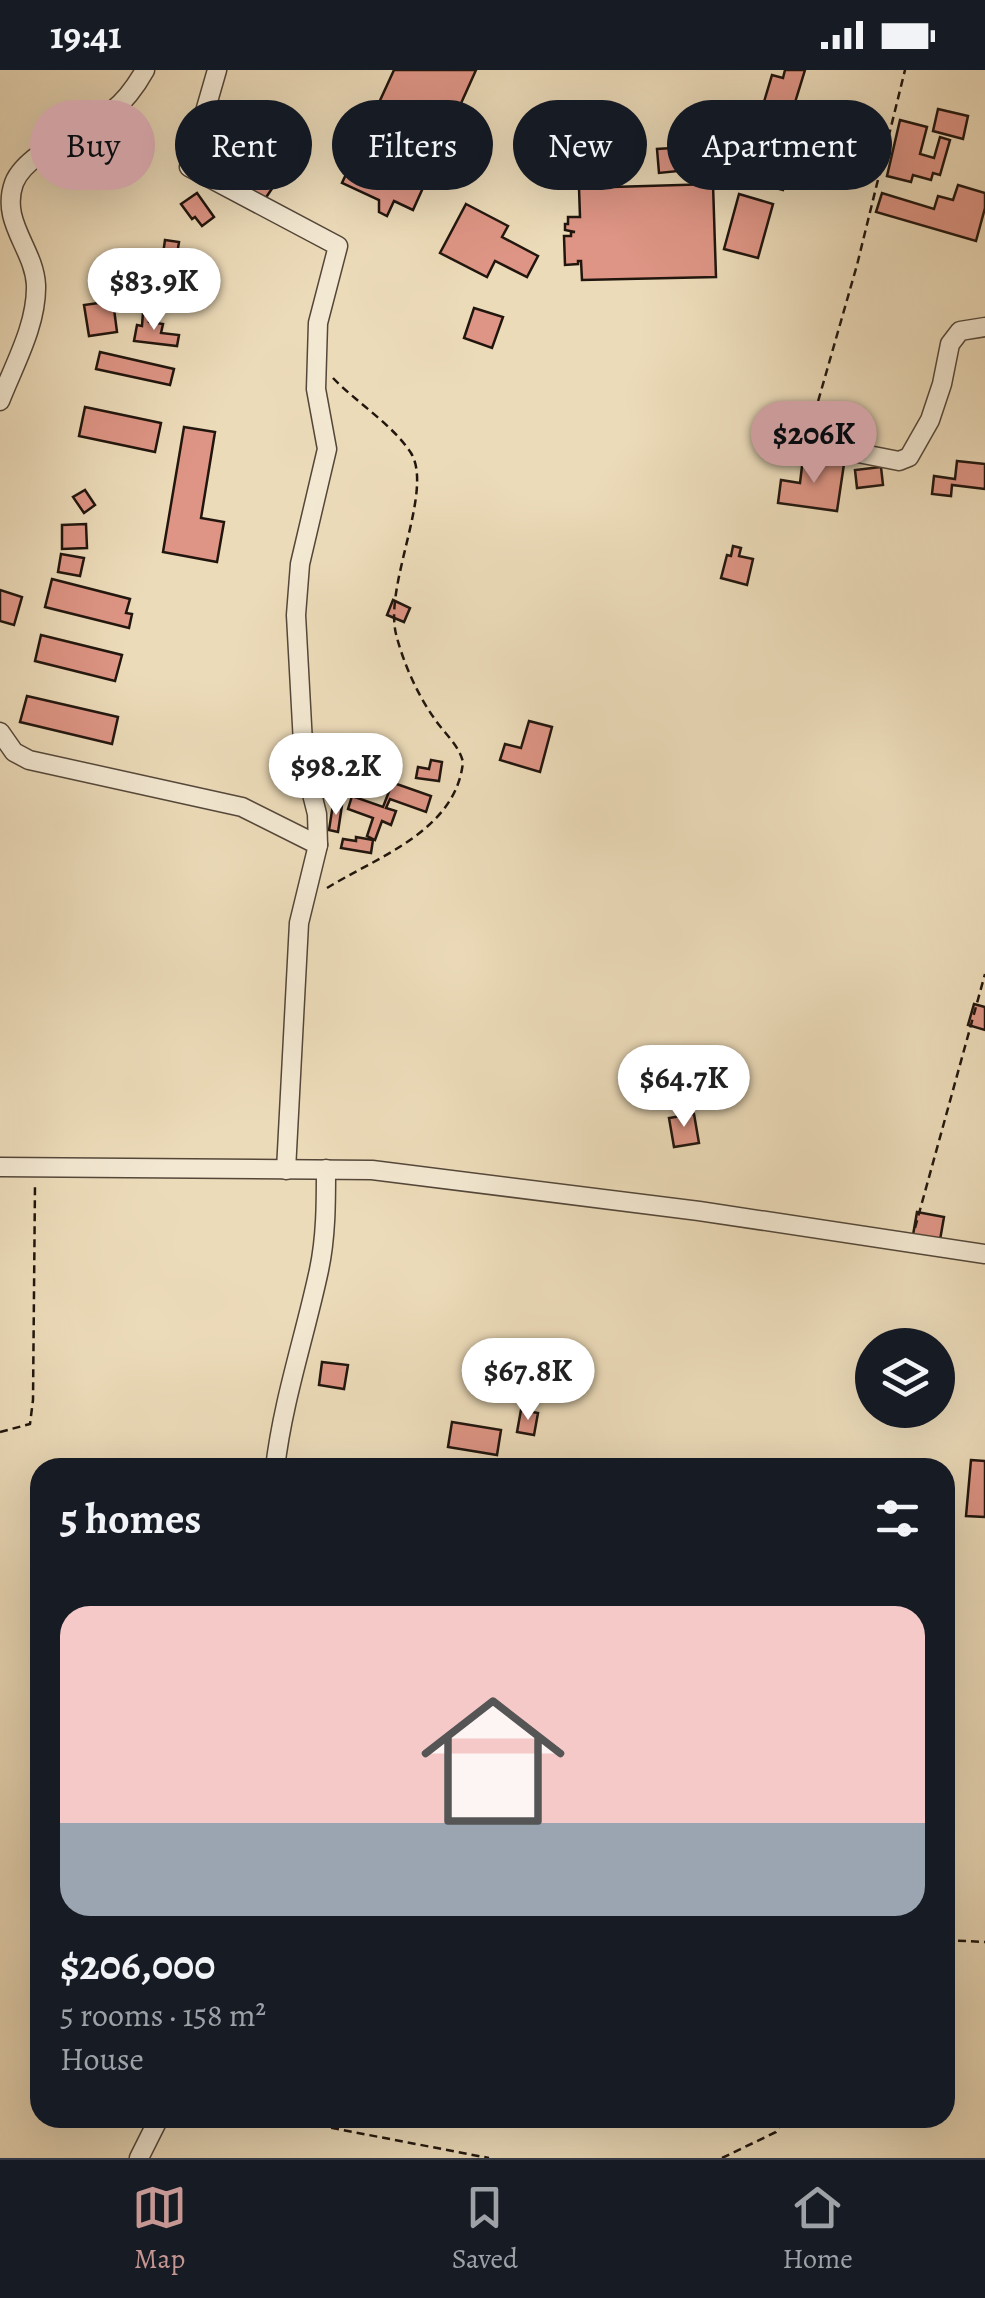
<!DOCTYPE html>
<meta charset="utf-8">
<style>
:root{--surface:#171b24;--page:#20242c;--text:#f1f3f6;--muted:#9ea1a6;--line:#363941;--accent:#c59692}
body{margin:0;font-family:Alegreya,serif;background:var(--page);color:var(--text);height:100vh;display:flex;flex-direction:column;font-size:38px;white-space:nowrap}
*{box-sizing:border-box;margin:0}
p{font-size:32px;color:var(--muted)}
.icon{flex:none;width:55px;height:55px;fill:none;stroke:currentColor;stroke-width:2;stroke-linecap:round;stroke-linejoin:round}
.map{position:relative;flex:1;overflow:hidden}
.side{position:absolute;left:30px;top:1388px;width:925px;height:670px;display:flex;flex-direction:column;background:var(--surface);border-radius:30px;box-shadow:0 10px 40px #0002}
.side>*{flex:none}
.top-card{position:absolute;left:30px;top:30px;width:925px;height:90px;display:flex;gap:20px}
.fabs{position:absolute;left:855px;top:1258px;display:grid;gap:20px}
.fabs a{display:grid;place-items:center;width:100px;height:100px;border-radius:50%;background:var(--surface);box-shadow:0 10px 40px #0002;font-size:50px}
.price{position:absolute;translate:-50% -85px;padding:0 22px;border-radius:35px;background:#fff;color:#222;font-size:32px;line-height:65px;filter:drop-shadow(0 2px 5px #0008)}
.price::after{content:'';position:absolute;left:50%;top:60px;width:30px;height:22px;margin-left:-15px;background:inherit;clip-path:polygon(0 0,100% 0,50% 100%)}
.price.on{background:var(--accent);color:#111}
ul{padding:0;list-style:none}
li{display:grid;align-content:center;gap:20px;height:530px;padding:0 30px}
li+li{border-top:2px solid var(--line)}
li span{display:grid;place-items:center;height:310px;border-radius:30px;color:#555}
li>.icon{margin-inline-start:auto}
span .icon{width:180px;height:180px;fill:#fffc;stroke-width:1}
li b{font-size:42px}
h2{display:flex;justify-content:space-between;align-items:center;height:120px;padding:0 30px;font-size:42px}
.tag{padding:0 35px;border-radius:45px;background:var(--surface);box-shadow:0 10px 40px #0002;font-size:35px;line-height:90px}
.tag.on{background:var(--accent);color:#111}
.status{display:flex;justify-content:space-between;align-items:center;height:70px;padding:0 50px;background:var(--surface);direction:ltr}
.status svg{height:28px;fill:currentColor}
.menu{display:flex;justify-content:space-around;align-items:center;height:140px;border-top:2px solid var(--line);background:var(--surface);font-size:28px;color:var(--muted)}
.menu a{display:grid;justify-items:center;gap:5px}
.menu .on{color:var(--accent)}
.map>svg:first-child{display:block}
.building{fill:#de9585;stroke:#21160e;stroke-width:2.5}
.lines{fill:none;stroke-linecap:round;stroke-linejoin:round}
.minor-casing{stroke:#544739;stroke-width:21}
.path{stroke:#21160e;stroke-width:2.5;stroke-dasharray:8 5;stroke-linecap:butt}
.minor{stroke:#f3e8d2;stroke-width:18}
</style>
<div class="status"><b>19:41</b><svg viewBox="0 0 49 12"><path d="M0 12V9h3v3zM5 12V6h3v6zM10 12V3h3v9zM15 12V0h3v12zM26 1h20v11H26zM47 4h2v5h-2z"/></svg></div>
<div class="map">
<svg width="985" height="2088" viewBox="0 0 985 2088">
<rect width="100%" height="100%" fill="#ecdbb9"/>
<filter id="stains"><feTurbulence type="fractalNoise" baseFrequency=".002" numOctaves="4"/><feColorMatrix values="0 0 0 0 .2 0 0 0 0 .09 0 0 0 0 .02 0 0 0 .5 -.17"/></filter>
<radialGradient id="worn" r=".72"><stop offset=".6" stop-color="#630" stop-opacity="0"/><stop offset="1" stop-color="#630" stop-opacity=".3"/></radialGradient>
<!-- building -->
<g class="building">
<polygon points="394,0 476,0 413,140 394,131 387,146 379,142 379,130 342,113"/>
<polygon points="785,0 805,0 780,81 752,72 772,5 783,8"/>
<polygon points="938,39 968,46 963,69 933,61"/>
<polygon points="900,50 927,57 920,84 934,88 940,67 950,70 940,105 933,103 931,110 913,105 911,112 887,106"/>
<polygon points="242,61 303,82 298,97 237,76"/>
<polygon points="201,75 225,84 217,106 193,98"/>
<polygon points="672,78 672,86 688,85 689,100 659,103 657,79"/>
<polygon points="230,89 273,117 263,132 221,104"/>
<polygon points="762,94 789,101 783,120 757,113"/>
<polygon points="713,114 716,207 582,210 581,191 578,191 578,194 565,195 564,166 571,166 571,162 575,162 565,160 565,154 568,154 568,147 580,147 579,118"/>
<polygon points="958,115 985,123 985,138 976,171 876,142 882,123 934,139 938,126 953,130"/>
<polygon points="197,123 214,147 202,156 195,147 192,149 181,134"/>
<polygon points="739,124 773,134 758,188 724,179"/>
<polygon points="466,134 508,156 502,167 538,186 527,207 495,191 487,207 440,183"/>
<polygon points="165,170 179,172 172,216 114,207 117,184 162,191"/>
<polygon points="113,231 117,262 89,266 84,235"/>
<polygon points="474,238 503,247 492,278 464,268"/>
<polygon points="143,242 150,244 149,252 163,254 161,263 179,265 177,276 134,271 137,255 142,256"/>
<polygon points="100,282 174,299 170,315 96,299"/>
<polygon points="85,337 161,353 155,382 79,366"/>
<polygon points="184,357 215,362 201,448 224,452 217,492 163,482"/>
<polygon points="803,388 844,394 837,441 778,433 781,410 800,413"/>
<polygon points="957,391 985,394 985,419 952,415 951,426 932,424 934,406 955,409"/>
<polygon points="881,397 883,415 857,418 855,400"/>
<polygon points="85,420 95,435 84,443 73,427"/>
<polygon points="86,454 87,478 62,479 62,455"/>
<polygon points="733,476 741,478 739,486 753,489 747,515 721,508 727,485 731,486"/>
<polygon points="61,484 84,488 80,506 58,502"/>
<polygon points="52,509 130,529 126,543 132,544 129,558 45,537"/>
<polygon points="0,520 22,527 14,555 0,551"/>
<polygon points="393,530 410,538 404,552 387,545"/>
<polygon points="41,565 122,585 115,611 35,591"/>
<polygon points="27,626 118,647 112,674 20,652"/>
<polygon points="529,651 552,657 540,702 500,690 505,674 521,678"/>
<polygon points="431,690 442,692 439,711 416,708 418,697 429,699"/>
<polygon points="371,705 431,726 426,742 390,729 386,738 396,741 391,755 382,751 375,770 367,766 373,748 348,739 352,726 383,737 390,719 369,711"/>
<polygon points="333,734 342,735 338,762 329,760"/>
<polygon points="356,767 373,770 371,783 341,778 343,769 356,771"/>
<polygon points="974,934 985,937 985,960 968,955"/>
<polygon points="694,1044 699,1073 674,1077 669,1048"/>
<polygon points="917,1142 944,1147 940,1170 913,1165"/>
<polygon points="322,1292 348,1295 344,1319 319,1315"/>
<polygon points="521,1340 538,1343 534,1365 517,1362"/>
<polygon points="452,1352 501,1360 497,1385 448,1377"/>
<polygon points="971,1390 985,1391 985,1447 966,1446"/>
</g>
<g class="lines">
<defs>
<g id="minor">
<polyline points="217,0 189,97 338,176 318,253 316,319 327,379 300,494 296,545 304,692 317,744 318,775"/>
<path d="M0,331C14,295 37,255 36,215C34,178 0,152 14,113C26,82 85,61 112,41C126,30 136,16 145,0"/>
<polyline points="807,373 899,391 909,387 930,350 942,314 950,274 960,261 985,257"/>
<polyline points="0,662 14,682 29,690 242,737 318,775 299,853 286,1100"/>
<polyline points="0,1097 372,1100 699,1141 985,1184"/>
<path d="M275,1398C283,1330 305,1266 319,1200C326,1167 326,1133 326,1099"/>
<polyline points="139,2088 159,2048"/>
</g>
</defs>
<!-- minor casing -->
<use href="#minor" class="minor-casing"/>
<!-- path -->
<g class="path">
<polyline points="811,356 857,195 905,0"/>
<path d="M327,818C377,787 456,761 463,692C459,675 444,663 434,648C417,624 403,592 396,564C384,514 434,421 411,383C392,354 357,333 333,308"/>
<polyline points="915,1158 985,904"/>
<polyline points="0,1362 30,1354 33,1330 35,1114"/>
<polyline points="945,1870 985,1872"/>
<polyline points="280,2048 489,2088"/>
<polyline points="722,2088 776,2062 785,2048"/>
</g>
<!-- minor -->
<use href="#minor" class="minor"/>
</g>
<rect width="100%" height="100%" filter="url(#stains)"/>
<rect width="100%" height="100%" fill="url(#worn)"/>
</svg>
<div class="fabs">
<a><svg class="icon" aria-label="layers" viewBox="0 0 24 24"><path d="M12 4l9 5-9 5-9-5zM3 14l9 5 9-5"/></svg></a>
</div>
<b class="price" style="left:154px;top:263px">$83.9K</b>
<b class="price on" style="left:814px;top:416px">$206K</b>
<b class="price" style="left:336px;top:748px">$98.2K</b>
<b class="price" style="left:684px;top:1060px">$64.7K</b>
<b class="price" style="left:528px;top:1353px">$67.8K</b>
<div class="top-card">
<a class="tag on">Buy</a>
<a class="tag">Rent</a>
<a class="tag">Filters</a>
<a class="tag">New</a>
<a class="tag">Apartment</a>
</div>
<section class="side">
<h2>5 homes<svg class="icon" aria-label="filters" viewBox="0 0 24 24"><path d="M4 7h16M4 17h16"/><circle cx="9" cy="7" r="2"/><circle cx="15" cy="17" r="2"/></svg></h2>
<ul>
<li><span style="background:linear-gradient(#f6c9c9 70%,#9aa5b1 0)"><svg class="icon" aria-label="home" viewBox="0 0 24 24"><path d="M3 11l9-7 9 7M6 9v11h12V9"/></svg></span><div><b>$206,000</b><p>5 rooms · 158 m²</p><p>House</p></div></li>
</ul>
</section>
</div>
<nav class="menu">
<a class="on"><svg class="icon" aria-label="map" viewBox="0 0 24 24"><path d="M3 6l6-2 6 2 6-2v14l-6 2-6-2-6 2zM9 4v14M15 6v14"/></svg>Map</a>
<a><svg class="icon" aria-label="saved" viewBox="0 0 24 24"><path d="M7 4h10v16l-5-4-5 4z"/></svg>Saved</a>
<a><svg class="icon" aria-label="home" viewBox="0 0 24 24"><path d="M3 11l9-7 9 7M6 9v11h12V9"/></svg>Home</a>
</nav>
